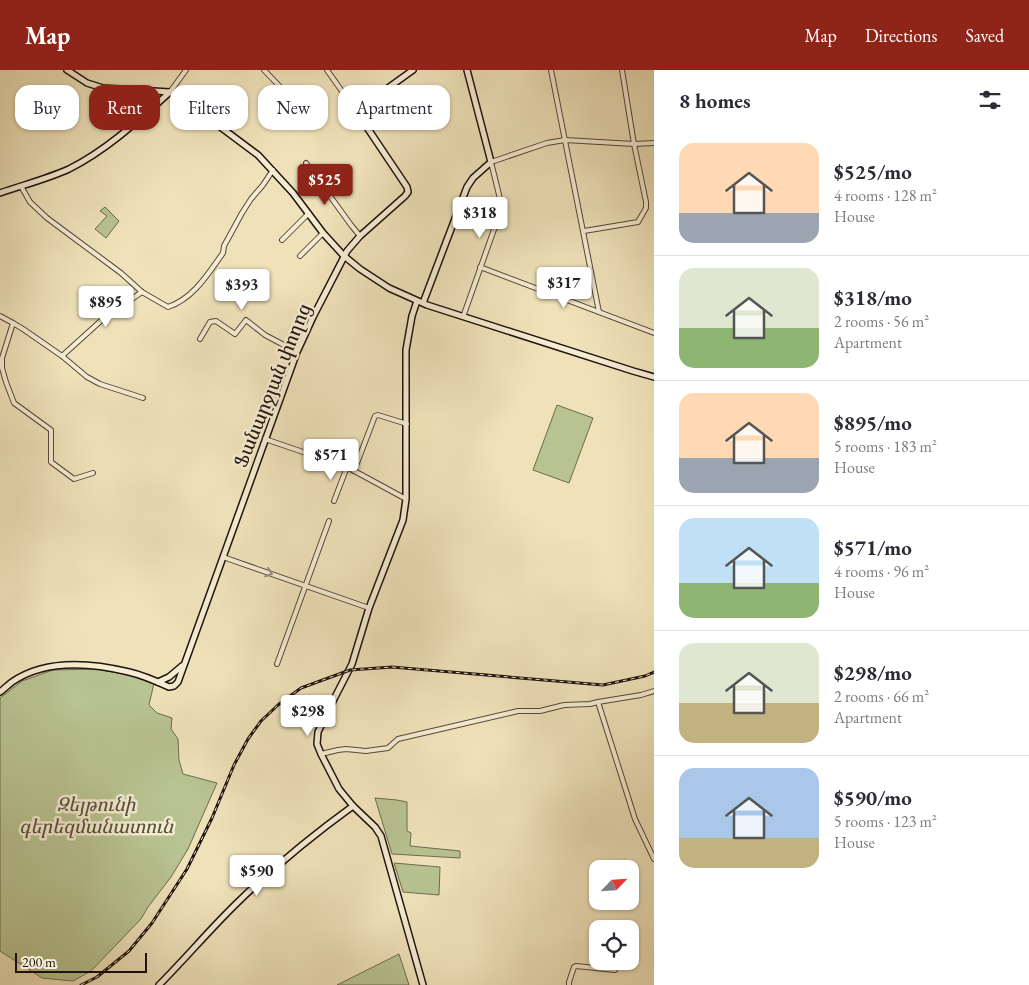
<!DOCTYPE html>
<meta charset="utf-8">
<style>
:root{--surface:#fff;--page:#f2f2f3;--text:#2b2b33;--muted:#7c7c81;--line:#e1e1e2;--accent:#8f2418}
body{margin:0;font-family:"EB Garamond","Noto Serif Armenian",serif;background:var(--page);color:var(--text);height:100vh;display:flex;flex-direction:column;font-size:19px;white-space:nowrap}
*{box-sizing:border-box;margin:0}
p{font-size:16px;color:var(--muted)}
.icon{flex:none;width:28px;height:28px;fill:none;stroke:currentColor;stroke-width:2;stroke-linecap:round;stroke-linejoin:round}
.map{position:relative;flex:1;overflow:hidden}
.side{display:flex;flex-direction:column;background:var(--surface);width:375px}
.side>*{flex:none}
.hud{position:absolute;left:15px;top:15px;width:475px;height:45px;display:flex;gap:10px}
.needle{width:32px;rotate:65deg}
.buttons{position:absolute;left:589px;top:790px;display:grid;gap:10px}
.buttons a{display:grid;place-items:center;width:50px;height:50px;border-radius:10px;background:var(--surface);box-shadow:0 1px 4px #0004;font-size:25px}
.scale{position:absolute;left:15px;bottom:12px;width:132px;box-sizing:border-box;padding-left:5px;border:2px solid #1f130e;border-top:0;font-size:14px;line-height:18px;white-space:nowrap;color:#1f130e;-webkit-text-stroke:4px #f5ecd2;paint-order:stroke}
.price{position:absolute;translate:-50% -42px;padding:0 11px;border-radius:5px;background:#fff;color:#222;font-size:16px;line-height:32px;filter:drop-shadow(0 1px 2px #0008)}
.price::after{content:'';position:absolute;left:50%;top:30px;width:15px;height:11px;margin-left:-8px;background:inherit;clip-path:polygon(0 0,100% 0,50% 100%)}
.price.selected{background:var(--accent);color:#fff}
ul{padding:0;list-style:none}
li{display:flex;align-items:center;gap:15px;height:125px;padding:0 25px}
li+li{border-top:1px solid var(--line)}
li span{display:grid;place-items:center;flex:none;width:140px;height:100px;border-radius:15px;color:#555}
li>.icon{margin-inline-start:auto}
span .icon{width:60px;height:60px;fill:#fffc;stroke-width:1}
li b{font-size:21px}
h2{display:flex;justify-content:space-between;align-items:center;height:60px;padding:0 25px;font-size:21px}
.chip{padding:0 18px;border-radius:15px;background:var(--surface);box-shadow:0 1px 4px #0004;font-size:18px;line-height:45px}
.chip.selected{background:var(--accent);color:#fff}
header{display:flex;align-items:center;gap:30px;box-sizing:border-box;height:70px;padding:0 25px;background:var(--accent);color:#fff}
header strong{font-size:24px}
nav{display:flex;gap:28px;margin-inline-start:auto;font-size:18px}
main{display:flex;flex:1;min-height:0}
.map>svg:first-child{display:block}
.green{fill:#b8c391;stroke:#6c6b50}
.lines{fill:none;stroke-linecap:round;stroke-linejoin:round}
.street-casing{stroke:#534739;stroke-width:6}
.secondary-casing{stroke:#1f130e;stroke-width:8}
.street{stroke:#f5ecd2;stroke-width:4}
.secondary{stroke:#f5ecd2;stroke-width:5}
.rail-casing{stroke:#1f130e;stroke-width:3}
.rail{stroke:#f5ecd2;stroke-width:1;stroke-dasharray:4;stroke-linecap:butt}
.oneway{stroke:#958a7a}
.labels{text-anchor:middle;stroke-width:5;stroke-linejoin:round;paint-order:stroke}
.street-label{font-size:19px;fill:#1f130e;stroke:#f5ecd2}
.park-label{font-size:19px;font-style:italic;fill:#55513c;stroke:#f5ecd2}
</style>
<header>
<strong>Map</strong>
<nav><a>Map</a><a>Directions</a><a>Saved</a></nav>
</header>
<main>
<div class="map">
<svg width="654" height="915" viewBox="0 0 654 915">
<rect width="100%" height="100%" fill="#efe2ba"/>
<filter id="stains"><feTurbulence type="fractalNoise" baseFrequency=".004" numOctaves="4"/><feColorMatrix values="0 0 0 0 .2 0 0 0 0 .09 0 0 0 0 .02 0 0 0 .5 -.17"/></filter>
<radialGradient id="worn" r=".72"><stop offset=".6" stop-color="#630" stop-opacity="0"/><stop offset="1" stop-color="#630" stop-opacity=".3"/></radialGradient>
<!-- green -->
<g class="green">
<polygon points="105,137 119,151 106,168 95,159 107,146 100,141"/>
<polygon points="557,335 593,348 569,413 533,400"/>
<polygon points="97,599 133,606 154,613 149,635 157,643 172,648 171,659 178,669 179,690 183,704 217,713 188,779 171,807 148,837 141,849 91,901 73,911 42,908 0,881 0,628 22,611 53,600"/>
<polygon points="375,728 397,730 407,732 407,761 411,763 410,776 460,781 460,788 392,784"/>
<polygon points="394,793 440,797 439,825 403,822"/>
<polygon points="399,884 409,915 337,915"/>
</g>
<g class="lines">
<defs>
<g id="street">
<polyline points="264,0 286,23"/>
<polyline points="327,0 356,41"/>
<polyline points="551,0 599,242"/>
<polyline points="170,22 186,0"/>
<polyline points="306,93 351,155 360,166"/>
<path d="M21,116L30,132L47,148L121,203L142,222L168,237C193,229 208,204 223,183L224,176L242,143L251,129L263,115L273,100"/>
<polyline points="584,161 638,152 646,138 646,132 634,74 622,0"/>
<polyline points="282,170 308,144"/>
<polyline points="300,186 323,163"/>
<polyline points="480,197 654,263"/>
<polyline points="0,246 13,253 2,288 2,298 6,312 14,333 51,360 51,392 74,409 93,403"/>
<polyline points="463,247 502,137 491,92 547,73 565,70 634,74 654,73"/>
<polyline points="13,253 23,259 62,286 87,307 100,314 143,328"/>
<polyline points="200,269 210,252 216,251 235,264 246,250 265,265 297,282"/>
<polyline points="62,286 104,248 142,222"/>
<polyline points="265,369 347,397 406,429"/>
<polyline points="354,401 375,346 378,345 407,354"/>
<polyline points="334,431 347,397"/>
<polyline points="223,487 369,538"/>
<polyline points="277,594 329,451"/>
<polyline points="598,632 635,749 654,789"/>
<polyline points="321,684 338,680 346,679 366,681 388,678 398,669 518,641 540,641 564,635 590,634 598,632 641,625 654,621"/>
<polyline points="569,915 569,912 574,897 576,896 615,900"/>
</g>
<g id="secondary">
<polyline points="67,0 87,13 103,18 170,22 191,35 258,85 293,123 323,163 344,186 360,199 389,218 427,235 633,301 654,307"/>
<path d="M0,123C23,115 47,109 69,99C107,80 139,50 170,22"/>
<polyline points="417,231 412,246 406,280 406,429 403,450 369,538 352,594 334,629 318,662 317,674 321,684 339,719 353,736 375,757 381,766 423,915"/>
<polyline points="423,233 467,117 473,108 491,92 467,0"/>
<polyline points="158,612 169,607 182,596"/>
<path d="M0,622C4,619 8,615 12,612C45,589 92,593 129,602C142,605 156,611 169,617L174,616L178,612L297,282L313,247L347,181L360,166L405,126L408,122L407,117L356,41L413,0"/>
<path d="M159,915C186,888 211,858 238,832C274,797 313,765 353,736"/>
</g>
</defs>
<!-- street casing -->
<use href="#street" class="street-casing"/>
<!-- secondary casing -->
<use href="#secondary" class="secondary-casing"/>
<!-- street -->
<use href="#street" class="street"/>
<!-- secondary -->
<use href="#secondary" class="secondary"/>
<defs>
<polyline id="rail" points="81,915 97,907 129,881 152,853 187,799 212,748 234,695 248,669 261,651 278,635 301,618 350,600 392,597 603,615 645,606 654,602"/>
</defs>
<!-- rail casing -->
<use href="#rail" class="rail-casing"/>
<!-- rail -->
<use href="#rail" class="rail"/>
</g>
<!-- one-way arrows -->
<defs><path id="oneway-chevron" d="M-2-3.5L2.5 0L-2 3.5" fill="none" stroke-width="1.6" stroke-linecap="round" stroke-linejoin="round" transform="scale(1.25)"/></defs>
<use class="oneway" href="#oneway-chevron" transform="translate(269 503) rotate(19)"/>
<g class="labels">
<!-- street labels -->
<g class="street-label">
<text transform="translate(272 315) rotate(-68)" y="7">Ֆանարջյան փողոց</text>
</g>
<!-- park labels -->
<g class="park-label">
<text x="96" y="741">Զեյթունի<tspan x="96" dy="22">գերեզմանատուն</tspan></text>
</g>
</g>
<rect width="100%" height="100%" filter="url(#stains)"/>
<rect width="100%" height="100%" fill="url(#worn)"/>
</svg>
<div class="buttons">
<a><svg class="needle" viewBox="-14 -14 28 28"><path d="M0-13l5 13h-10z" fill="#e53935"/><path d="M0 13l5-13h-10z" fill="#7c7c81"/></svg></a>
<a><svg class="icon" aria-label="locate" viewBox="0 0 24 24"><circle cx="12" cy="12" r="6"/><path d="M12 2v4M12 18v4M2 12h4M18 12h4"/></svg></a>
</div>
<div class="scale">200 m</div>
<b class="price selected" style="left:325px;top:136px">$525</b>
<b class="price" style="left:480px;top:169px">$318</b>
<b class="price" style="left:564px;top:239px">$317</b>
<b class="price" style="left:242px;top:241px">$393</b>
<b class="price" style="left:106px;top:258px">$895</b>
<b class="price" style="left:331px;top:411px">$571</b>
<b class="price" style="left:308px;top:667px">$298</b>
<b class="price" style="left:257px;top:827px">$590</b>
<div class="hud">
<a class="chip">Buy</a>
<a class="chip selected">Rent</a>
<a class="chip">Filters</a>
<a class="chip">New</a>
<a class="chip">Apartment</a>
</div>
</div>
<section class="side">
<h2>8 homes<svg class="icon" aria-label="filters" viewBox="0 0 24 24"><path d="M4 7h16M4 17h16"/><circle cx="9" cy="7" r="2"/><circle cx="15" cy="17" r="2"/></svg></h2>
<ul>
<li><span style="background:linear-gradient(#ffd9b3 70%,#9aa5b1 0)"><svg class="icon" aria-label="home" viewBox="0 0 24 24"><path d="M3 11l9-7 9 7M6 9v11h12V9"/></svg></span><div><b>$525/mo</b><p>4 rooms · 128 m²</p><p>House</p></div></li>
<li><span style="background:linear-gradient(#dfe7d0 60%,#8fb573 0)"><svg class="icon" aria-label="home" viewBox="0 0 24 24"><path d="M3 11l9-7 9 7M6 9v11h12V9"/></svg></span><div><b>$318/mo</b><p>2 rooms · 56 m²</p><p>Apartment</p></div></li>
<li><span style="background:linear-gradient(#ffd9b3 65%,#9aa5b1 0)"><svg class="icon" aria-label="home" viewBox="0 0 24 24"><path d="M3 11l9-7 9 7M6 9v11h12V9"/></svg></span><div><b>$895/mo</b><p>5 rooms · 183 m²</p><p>House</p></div></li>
<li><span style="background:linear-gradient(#bfe0f5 65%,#8fb573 0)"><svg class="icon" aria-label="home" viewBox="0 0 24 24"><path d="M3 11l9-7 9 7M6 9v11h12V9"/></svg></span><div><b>$571/mo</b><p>4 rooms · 96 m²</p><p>House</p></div></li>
<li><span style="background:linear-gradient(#dfe7d0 60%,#c2b280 0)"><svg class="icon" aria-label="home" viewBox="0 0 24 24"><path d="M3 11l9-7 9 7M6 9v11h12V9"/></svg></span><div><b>$298/mo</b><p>2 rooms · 66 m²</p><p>Apartment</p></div></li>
<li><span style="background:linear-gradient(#a9c7e8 70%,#c2b280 0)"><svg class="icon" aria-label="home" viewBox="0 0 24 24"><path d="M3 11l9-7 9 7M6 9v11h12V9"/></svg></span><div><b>$590/mo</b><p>5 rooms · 123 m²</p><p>House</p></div></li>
</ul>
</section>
</main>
